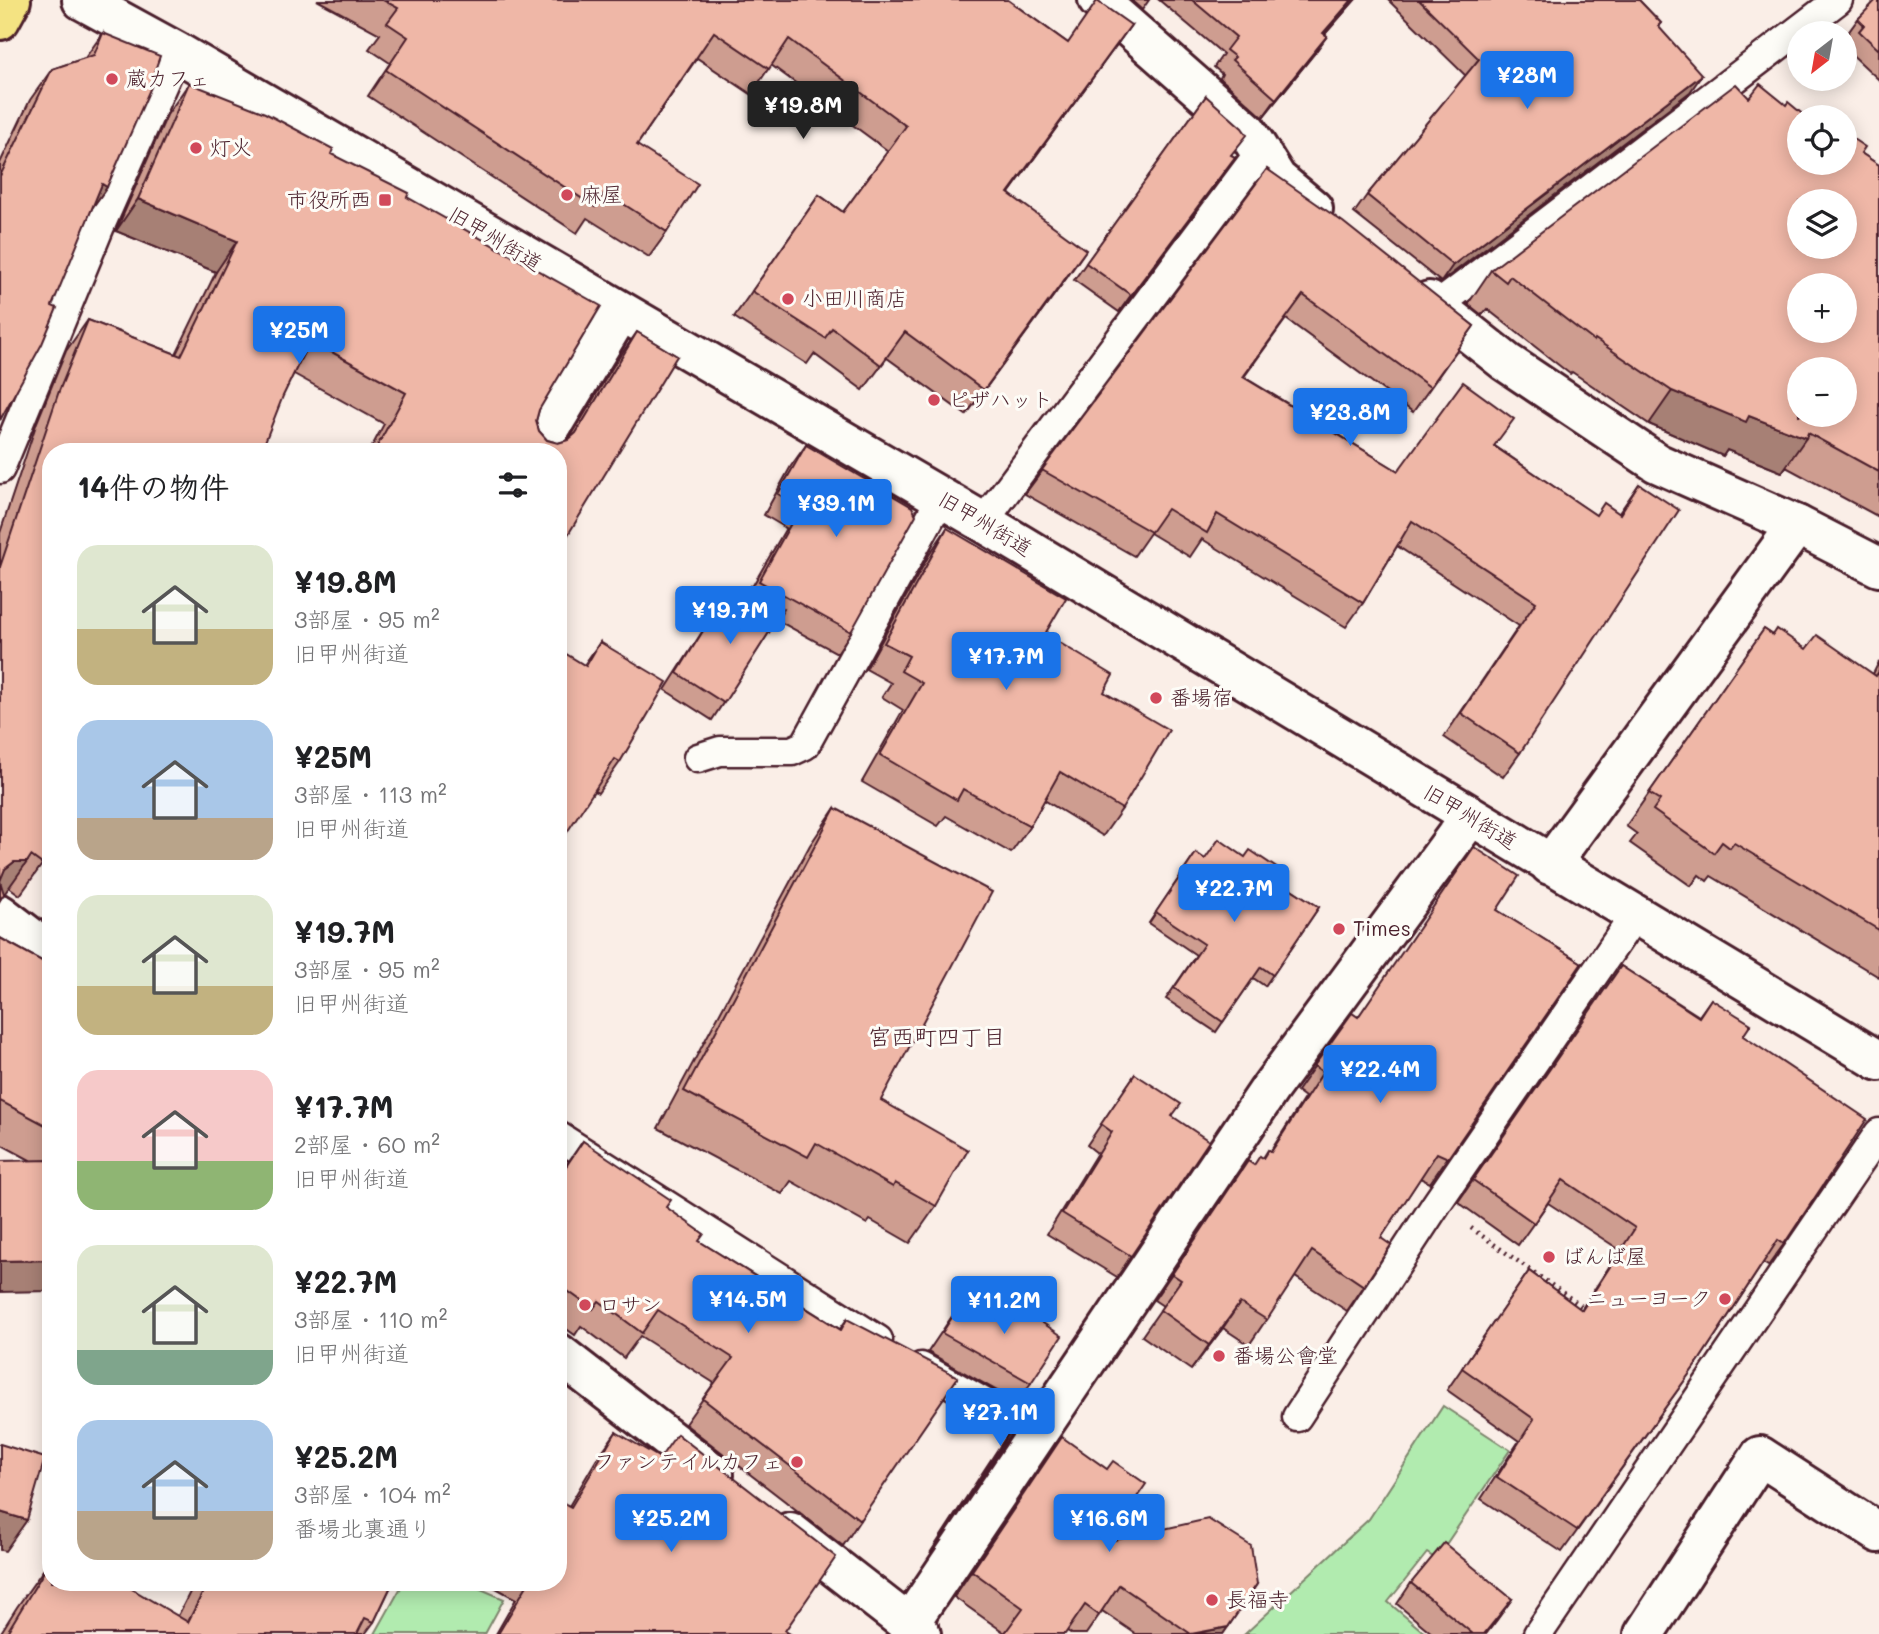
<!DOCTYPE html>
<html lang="ja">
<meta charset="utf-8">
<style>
:root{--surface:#fff;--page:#f2f2f2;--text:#202124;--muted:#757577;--accent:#1a73e8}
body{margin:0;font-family:Mali,"Klee One",sans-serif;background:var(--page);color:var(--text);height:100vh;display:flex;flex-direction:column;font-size:26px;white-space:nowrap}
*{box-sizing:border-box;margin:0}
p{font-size:23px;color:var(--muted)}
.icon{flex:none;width:38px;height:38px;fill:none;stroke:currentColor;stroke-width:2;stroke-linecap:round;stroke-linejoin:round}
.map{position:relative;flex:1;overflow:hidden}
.details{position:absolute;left:42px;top:443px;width:525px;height:1148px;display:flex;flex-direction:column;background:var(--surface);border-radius:28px;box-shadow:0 4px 18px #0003}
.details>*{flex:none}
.needle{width:46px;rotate:211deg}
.fabs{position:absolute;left:1787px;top:21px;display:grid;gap:14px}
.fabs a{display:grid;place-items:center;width:70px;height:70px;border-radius:50%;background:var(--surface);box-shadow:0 4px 18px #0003;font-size:35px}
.price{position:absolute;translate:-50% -60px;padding:0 16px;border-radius:7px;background:var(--accent);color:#fff;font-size:23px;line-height:46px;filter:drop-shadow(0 2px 4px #0008)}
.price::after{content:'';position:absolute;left:50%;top:42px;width:21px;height:16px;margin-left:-10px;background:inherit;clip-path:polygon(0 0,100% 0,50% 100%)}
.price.on{background:#222;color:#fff}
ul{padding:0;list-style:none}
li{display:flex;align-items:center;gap:21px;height:175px;padding:0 35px}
li span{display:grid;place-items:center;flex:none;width:196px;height:140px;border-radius:21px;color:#555}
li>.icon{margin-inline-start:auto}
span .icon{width:84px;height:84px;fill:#fffc;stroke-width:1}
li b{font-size:30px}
h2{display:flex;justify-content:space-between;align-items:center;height:84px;padding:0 35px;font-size:30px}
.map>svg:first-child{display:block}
.green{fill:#b1ebaf;stroke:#7e856d;stroke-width:2}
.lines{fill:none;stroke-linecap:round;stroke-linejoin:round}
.lane-casing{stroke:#4a1f2b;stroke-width:33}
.street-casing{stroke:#4a1f2b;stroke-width:44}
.secondary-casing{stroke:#4a1f2b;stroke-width:44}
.primary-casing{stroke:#4a1f2b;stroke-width:44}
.path{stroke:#4a1f2b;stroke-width:4.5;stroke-dasharray:2 5;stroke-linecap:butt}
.lane{stroke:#fdfcf7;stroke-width:28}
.street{stroke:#fdfcf7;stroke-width:38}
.secondary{stroke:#fdfcf7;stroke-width:38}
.primary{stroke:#f4e382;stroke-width:38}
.wall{fill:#ce9d90;stroke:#4a1f2b;stroke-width:2}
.shaded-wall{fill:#a78075;stroke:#4a1f2b;stroke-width:2}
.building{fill:#efb7a7;stroke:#4a1f2b;stroke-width:2;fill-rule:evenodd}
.poi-dot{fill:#d1495b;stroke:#fdfcf7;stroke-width:2.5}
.labels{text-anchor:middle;stroke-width:6;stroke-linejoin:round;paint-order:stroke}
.poi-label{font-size:21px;fill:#4a1f2b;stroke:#fdfcf7;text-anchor:start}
.street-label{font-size:21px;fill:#4a1f2b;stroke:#fdfcf7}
.neighbourhood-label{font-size:23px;fill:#4a1f2b;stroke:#fdfcf7}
</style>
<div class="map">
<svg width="1879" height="1634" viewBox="0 0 1879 1634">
<rect width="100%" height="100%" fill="#faeee7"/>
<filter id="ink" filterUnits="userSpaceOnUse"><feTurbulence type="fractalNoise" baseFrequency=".0143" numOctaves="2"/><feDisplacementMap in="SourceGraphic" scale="14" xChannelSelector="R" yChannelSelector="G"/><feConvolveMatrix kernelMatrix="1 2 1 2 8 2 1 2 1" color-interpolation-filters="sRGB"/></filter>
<g filter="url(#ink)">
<!-- green -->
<g class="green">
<polygon points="1443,1406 1510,1450 1436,1559 1427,1553 1388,1602 1426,1634 1245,1634 1369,1519"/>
<polygon points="404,1582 465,1582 504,1599 485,1634 375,1634"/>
</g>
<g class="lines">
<defs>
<g id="lane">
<polyline points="1436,307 1838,0"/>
<polyline points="0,469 100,226 177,52"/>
<polyline points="983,522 1260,152"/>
<polyline points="698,758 720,751 792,751 805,745 941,498"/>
<polyline points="558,1136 878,1340"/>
<polyline points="921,1367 1038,1433"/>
<polyline points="1297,1417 1437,1203 1635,915"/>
<polyline points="1538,1634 1879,1133"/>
</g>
<g id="street">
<polyline points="1098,0 1247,131 1277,179 1313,209"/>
<polyline points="1429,301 1506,362 1657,463 1797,525 1879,567"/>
<polyline points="536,452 620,313"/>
<polyline points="1550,865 1797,525"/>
<polyline points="0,914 51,953"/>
<polyline points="558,1353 714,1474"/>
<polyline points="790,1532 921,1634"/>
<polyline points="909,1624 1271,1087 1470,817"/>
<polyline points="1644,1634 1760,1456 1879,1533"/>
</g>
<polyline id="secondary" points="82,0 177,52 983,522 1879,1061"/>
<polyline id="primary" points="0,20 11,0"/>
</defs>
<!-- lane casing -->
<use href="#lane" class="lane-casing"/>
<!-- street casing -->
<use href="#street" class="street-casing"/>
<!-- secondary casing -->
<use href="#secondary" class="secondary-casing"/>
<!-- primary casing -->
<use href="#primary" class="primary-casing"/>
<!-- path -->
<polyline class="path" points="1471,1228 1587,1310"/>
<!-- lane -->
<use href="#lane" class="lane"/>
<!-- street -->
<use href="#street" class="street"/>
<!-- secondary -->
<use href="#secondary" class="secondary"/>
<!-- primary -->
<use href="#primary" class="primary"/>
</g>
<!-- wall -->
<g class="wall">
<polygon points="317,0 1008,0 1068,43 1131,25 1009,193 1068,276 966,415 887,358 863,390 814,354 807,364 734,317 819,195 843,212 888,151 771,65 751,94 697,58 637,145 667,232 649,257 587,218 577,233 368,96 390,63 369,49 380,34"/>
<polygon points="1131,0 1149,0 1142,10"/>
<polygon points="1159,0 1355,0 1325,34 1327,36 1314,54 1263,117 1220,78 1222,74 1214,67 1223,54"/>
<polygon points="1388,0 1639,0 1661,23 1658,26 1690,92 1441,282 1354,213 1367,195 1466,76"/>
<polygon points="1879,0 1879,80 1846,49 1851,43 1845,37 1858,19"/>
<polygon points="103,33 107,187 92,208 0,420 0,163 30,100 52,69 85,58"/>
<polygon points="189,83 331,154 407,197 539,410 536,421 539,431 547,440 558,443 568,440 570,438 615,363 637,332 677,356 558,452 369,452 384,424 294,374 51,452 51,852 20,895 9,887 4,893 0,900 0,533 37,422 66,351 88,320 176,354 216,272 116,231 167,115"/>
<polygon points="1206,96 1232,156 1235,157 1119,312 1074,280"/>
<polygon points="1861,153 1879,165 1879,517 1786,467 1782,472 1727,450 1723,456 1649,424 1572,372 1570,374 1487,309 1482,315 1468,304 1491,270 1799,163"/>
<polygon points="1267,169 1474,326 1413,412 1286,319 1244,377 1398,471 1495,446 1595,515 1619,513 1639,484 1520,753 1503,777 1444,737 1519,626 1397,546 1363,603 1346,627 1202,539 1190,557 1150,533 1134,556 1025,494"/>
<polygon points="806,445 851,632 837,653 777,620 712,720 665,690 711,618 724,626 751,586 752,587 786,528 764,515 791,466"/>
<polygon points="947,528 1045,634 1104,692 1122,809 1103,836 1044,800 1030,826 1011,853 946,816 938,826 862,782 903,710 882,697 891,683 866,669 929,555"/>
<polygon points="1764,629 1773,635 1806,649 1873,674 1879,662 1879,977 1711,876 1707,881 1699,875 1691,886 1630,843 1637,834 1626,826"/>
<polygon points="600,642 620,762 598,793 594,791 584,665"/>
<polygon points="835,808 881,1100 936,1206 910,1243 870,1220 867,1224 791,1181 782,1194 658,1128 810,845"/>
<polygon points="1196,853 1205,859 1282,883 1319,907 1265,986 1253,978 1216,1032 1166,999 1196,955 1149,923"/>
<polygon points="1497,910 1582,963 1430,1183 1420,1178 1381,1238 1364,1286 1347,1311 1295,1277 1249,1345 1223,1328 1191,1370 1142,1336 1163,1306 1154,1300 1248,1161 1254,1165 1270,1152 1305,1097 1297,1091 1352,1013 1357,1017"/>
<polygon points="0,938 51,966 51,1291 30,1160 0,1144"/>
<polygon points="1621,966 1699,1016 1711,999 1743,1036 1784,1244 1768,1266 1763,1263 1700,1359 1562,1552 1481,1499 1519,1441 1447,1390 1529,1271 1581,1310 1620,1250 1548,1203 1518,1245 1458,1202"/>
<polygon points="1135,1074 1173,1116 1131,1256 1117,1277 1047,1234 1097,1153 1087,1145"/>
<polygon points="583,1141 666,1207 699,1241 840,1329 847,1319 860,1520 843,1546 685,1424 714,1383 640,1336 624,1358 581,1326 575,1335 558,1323 558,1164 564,1168"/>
<polygon points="967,1294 993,1310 1031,1383 1017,1402 928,1352"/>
<polygon points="1025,1408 949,1527 930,1553 1007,1435"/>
<polygon points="616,1432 785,1631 790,1634 496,1634 516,1599 485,1582 558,1582 569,1506 598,1457"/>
<polygon points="1062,1437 1106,1542 1257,1584 1223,1634 1136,1634 1102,1611 1086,1634 1072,1634 1067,1631 1005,1633 954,1597"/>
<polygon points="51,1559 51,1582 178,1616 195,1582 393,1582 374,1622 365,1634 0,1634 17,1607"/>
<polygon points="1411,1583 1512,1599 1486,1634 1433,1634 1397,1604"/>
</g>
<!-- shaded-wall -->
<g class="shaded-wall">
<polygon points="1352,0 1355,0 1311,50 1323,33"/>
<polygon points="1131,25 1113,50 990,219 1008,193"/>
<polygon points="1327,36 1314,54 1263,117 1276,99"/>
<polygon points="1702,75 1690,92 1441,282 1453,265"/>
<polygon points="1235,157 1223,174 1119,312 1131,295"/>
<polygon points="102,184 107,187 85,218"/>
<polygon points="138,199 237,241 216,272 116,231"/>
<polygon points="1086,250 1068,276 966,415 984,390"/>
<polygon points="1672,391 1749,416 1806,438 1782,472 1727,450 1723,456 1649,424"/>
<polygon points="14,862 27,862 5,893 0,893 0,876 5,869"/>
<polygon points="51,1260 51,1291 0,1292 0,1261"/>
<polygon points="1240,1303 1223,1328 1191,1370 1209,1345"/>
<polygon points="0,1512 27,1520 5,1551 0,1550"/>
<polygon points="1512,1599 1497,1620 1486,1634 1484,1634"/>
<polygon points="1228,1627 1223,1634 1193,1634"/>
</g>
<!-- building -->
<g class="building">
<polygon points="383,0 1008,0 1068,43 1097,1 1131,25 1008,193 1086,250 984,390 905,332 881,365 832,328 825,338 752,291 819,195 843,212 906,126 789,39 769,69 714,32 637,145 698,184 667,232 605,192 595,207 386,70 408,37 387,23 398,8"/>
<polygon points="1192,0 1352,0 1323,33 1327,36 1276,99 1232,60 1235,57 1226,50 1236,37"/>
<polygon points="1419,0 1639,0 1661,23 1658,26 1702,75 1453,265 1367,195 1479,59"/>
<polygon points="1876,0 1879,0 1879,50 1859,31 1864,25 1858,19"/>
<polygon points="103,33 160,56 155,70 158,71 107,187 102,184 52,306 57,308 42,344 0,420 0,176 52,69 94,55"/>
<polygon points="189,83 265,113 333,149 331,154 409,193 407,197 601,306 539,410 536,421 539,431 547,440 558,443 568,440 576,433 637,332 677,356 558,551 558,452 374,452 406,393 310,340 283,396 261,452 51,452 51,851 42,864 31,856 27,862 14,862 5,869 0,881 4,894 0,900 0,567 59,391 88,320 181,356 237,241 138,199"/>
<path d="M1736,84L1749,98L1760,84L1786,105L1788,102L1806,117H1799V163H1844V133L1865,147L1861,153L1879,165V472L1808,433L1806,438L1749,416L1746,422L1672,391L1595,339L1594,341L1510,276L1506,282L1491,270ZM1799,201H1844V247H1799ZM1799,285H1844V331H1799ZM1799,369H1844V415H1799Z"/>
<polygon points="1206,96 1242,128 1247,135 1231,155 1235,157 1131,295 1086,263"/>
<polygon points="1267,169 1343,222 1474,326 1430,387 1303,295 1243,377 1398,471 1463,382 1514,419 1494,446 1596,515 1604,503 1620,514 1639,484 1679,510 1520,753 1461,713 1536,602 1412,521 1363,603 1217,514 1207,533 1167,509 1151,532 1042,470"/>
<polygon points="806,445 912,507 916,515 851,632 759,581 800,507 778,494"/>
<polygon points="947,528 1066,598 1045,634 1113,675 1104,692 1169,730 1122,809 1060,772 1030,826 963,789 957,800 880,755 922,683 901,671 909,656 884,643"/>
<polygon points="751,586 784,609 724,703 677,673 711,618 725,626"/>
<polygon points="1764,629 1773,635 1777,629 1806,649 1817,635 1876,676 1879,671 1879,930 1734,843 1730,848 1722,842 1714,853 1653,810 1660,800 1649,793"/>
<polygon points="600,642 667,682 620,762 615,759 558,846 558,649 586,666"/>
<polygon points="835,808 992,892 881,1100 968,1150 936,1206 895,1183 893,1187 816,1143 808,1157 684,1091"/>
<polygon points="1219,839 1245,857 1250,850 1287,875 1282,883 1319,907 1273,975 1261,967 1223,1022 1174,988 1204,944 1156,912 1196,853 1205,859"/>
<polygon points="1474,847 1519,876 1497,910 1582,963 1448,1158 1437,1153 1381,1238 1391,1245 1364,1286 1312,1251 1267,1320 1240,1303 1209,1345 1160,1310 1181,1280 1172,1274 1248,1161 1254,1165 1260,1156 1263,1158 1268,1150 1271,1152 1323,1072 1314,1066 1352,1013 1358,1017"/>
<polygon points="0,938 51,966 51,1128 0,1101"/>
<polygon points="1621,966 1699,1017 1711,999 1751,1024 1743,1036 1867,1119 1784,1244 1778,1240 1700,1359 1577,1530 1497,1477 1534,1419 1462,1368 1529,1271 1582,1310 1635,1228 1563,1180 1534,1223 1473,1180"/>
<polygon points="1135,1074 1181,1104 1172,1116 1209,1141 1131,1256 1062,1213 1112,1132 1101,1124"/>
<polygon points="583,1141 671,1200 666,1207 704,1234 699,1241 841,1330 847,1319 958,1377 860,1520 703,1399 733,1358 658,1310 642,1333 599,1301 593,1309 558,1284 558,1278 560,1275 558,1273 558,1164 565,1168"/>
<polygon points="51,1160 51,1260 0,1261 0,1161"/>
<polygon points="967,1294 994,1310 1003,1296 1062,1336 1031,1383 942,1333"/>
<polygon points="1025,1408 1027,1410 949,1527"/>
<polygon points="616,1432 660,1458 677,1434 836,1557 785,1631 790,1634 498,1634 529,1582 558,1582 558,1500 571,1507"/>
<polygon points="1062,1437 1107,1469 1113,1461 1146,1484 1106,1542 1208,1519 1251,1546 1257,1584 1228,1627 1191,1634 1119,1585 1099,1615 1085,1605 1065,1634 1004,1634 1023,1608 972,1571"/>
<polygon points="0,1444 45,1458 27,1520 0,1512"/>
<polygon points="1444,1543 1512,1599 1484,1634 1473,1634 1411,1583"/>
<polygon points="51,1560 51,1582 120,1582 188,1622 208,1582 393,1582 374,1622 365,1618 357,1634 6,1634"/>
</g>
</g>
<!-- markers -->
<g class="poi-dot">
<circle cx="112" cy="79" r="7"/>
<circle cx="196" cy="148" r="7"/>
<circle cx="567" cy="195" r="7"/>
<rect x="378" y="193" width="14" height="14" rx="3.5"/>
<circle cx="788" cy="299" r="7"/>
<circle cx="934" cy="400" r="7"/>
<circle cx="1156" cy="698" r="7"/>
<circle cx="1339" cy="929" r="7"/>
<circle cx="1549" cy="1257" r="7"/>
<circle cx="1725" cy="1299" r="7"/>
<circle cx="585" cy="1305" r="7"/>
<circle cx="1219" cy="1356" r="7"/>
<circle cx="797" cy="1462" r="7"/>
<circle cx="1212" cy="1600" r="7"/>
</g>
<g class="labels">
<!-- poi labels -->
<g class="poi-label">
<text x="126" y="86">蔵カフェ</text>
<text x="210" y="155">灯火</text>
<text x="581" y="202">麻屋</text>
<text x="371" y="207" text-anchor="end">市役所西</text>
<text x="802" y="306">小田川商店</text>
<text x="948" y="407">ピザハット</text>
<text x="1170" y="705">番場宿</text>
<text x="1353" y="936">Times</text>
<text x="1563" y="1264">ばんば屋</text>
<text x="1711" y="1306" text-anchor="end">ニューヨーク</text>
<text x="599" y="1312">ロサン</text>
<text x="1233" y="1363">番場公會堂</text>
<text x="783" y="1469" text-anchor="end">ファンテイルカフェ</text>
<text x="1226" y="1607">長福寺</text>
</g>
<!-- street labels -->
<g class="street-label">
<text transform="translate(495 239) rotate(31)" y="7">旧甲州街道</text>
<text transform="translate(985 524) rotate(31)" y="7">旧甲州街道</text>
<text transform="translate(1470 817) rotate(31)" y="7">旧甲州街道</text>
</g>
<!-- neighbourhood labels -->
<g class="neighbourhood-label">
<text x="937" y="1045">宮西町四丁目</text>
</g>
</g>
</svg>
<div class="fabs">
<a><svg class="needle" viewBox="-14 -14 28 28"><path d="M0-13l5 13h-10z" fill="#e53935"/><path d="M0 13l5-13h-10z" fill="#757577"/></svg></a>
<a><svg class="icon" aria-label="locate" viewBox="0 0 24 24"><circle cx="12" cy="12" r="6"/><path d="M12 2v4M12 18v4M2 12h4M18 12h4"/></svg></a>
<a><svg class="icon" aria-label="layers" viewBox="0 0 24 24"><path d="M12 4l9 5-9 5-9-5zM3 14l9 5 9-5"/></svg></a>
<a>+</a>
<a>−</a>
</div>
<b class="price" style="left:1527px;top:111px">¥28M</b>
<b class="price on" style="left:803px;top:141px">¥19.8M</b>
<b class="price" style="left:299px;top:366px">¥25M</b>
<b class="price" style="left:1350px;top:448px">¥23.8M</b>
<b class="price" style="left:836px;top:539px">¥39.1M</b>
<b class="price" style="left:730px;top:646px">¥19.7M</b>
<b class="price" style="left:1006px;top:692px">¥17.7M</b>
<b class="price" style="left:1234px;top:924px">¥22.7M</b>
<b class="price" style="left:1380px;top:1105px">¥22.4M</b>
<b class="price" style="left:748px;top:1335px">¥14.5M</b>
<b class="price" style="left:1004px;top:1336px">¥11.2M</b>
<b class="price" style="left:1000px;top:1448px">¥27.1M</b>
<b class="price" style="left:671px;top:1554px">¥25.2M</b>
<b class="price" style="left:1109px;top:1554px">¥16.6M</b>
<section class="details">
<h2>14件の物件<svg class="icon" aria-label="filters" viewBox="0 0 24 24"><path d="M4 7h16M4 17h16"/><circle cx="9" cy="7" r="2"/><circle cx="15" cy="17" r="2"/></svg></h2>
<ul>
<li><span style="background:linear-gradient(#dfe7d0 60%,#c2b280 0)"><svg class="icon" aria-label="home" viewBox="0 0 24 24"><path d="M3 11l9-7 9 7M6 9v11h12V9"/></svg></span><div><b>¥19.8M</b><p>3部屋 · 95 m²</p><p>旧甲州街道</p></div></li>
<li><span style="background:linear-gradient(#a9c7e8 70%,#b9a48a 0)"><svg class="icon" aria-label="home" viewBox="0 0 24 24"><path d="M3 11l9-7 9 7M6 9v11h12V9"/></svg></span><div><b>¥25M</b><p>3部屋 · 113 m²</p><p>旧甲州街道</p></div></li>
<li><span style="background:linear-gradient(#dfe7d0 65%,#c2b280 0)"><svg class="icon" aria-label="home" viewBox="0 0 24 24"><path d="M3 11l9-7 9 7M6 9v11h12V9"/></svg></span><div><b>¥19.7M</b><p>3部屋 · 95 m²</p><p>旧甲州街道</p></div></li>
<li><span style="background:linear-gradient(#f6c9c9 65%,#8fb573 0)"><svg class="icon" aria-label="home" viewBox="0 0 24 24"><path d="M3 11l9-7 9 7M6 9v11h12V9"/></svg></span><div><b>¥17.7M</b><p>2部屋 · 60 m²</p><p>旧甲州街道</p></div></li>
<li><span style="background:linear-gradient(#dfe7d0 75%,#7fa58c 0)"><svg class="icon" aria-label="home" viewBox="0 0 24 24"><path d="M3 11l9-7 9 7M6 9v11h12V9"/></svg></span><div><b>¥22.7M</b><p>3部屋 · 110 m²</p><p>旧甲州街道</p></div></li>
<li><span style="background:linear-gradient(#a9c7e8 65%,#b9a48a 0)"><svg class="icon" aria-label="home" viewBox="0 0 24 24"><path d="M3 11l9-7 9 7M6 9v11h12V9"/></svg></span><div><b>¥25.2M</b><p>3部屋 · 104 m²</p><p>番場北裏通り</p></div></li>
</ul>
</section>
</div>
